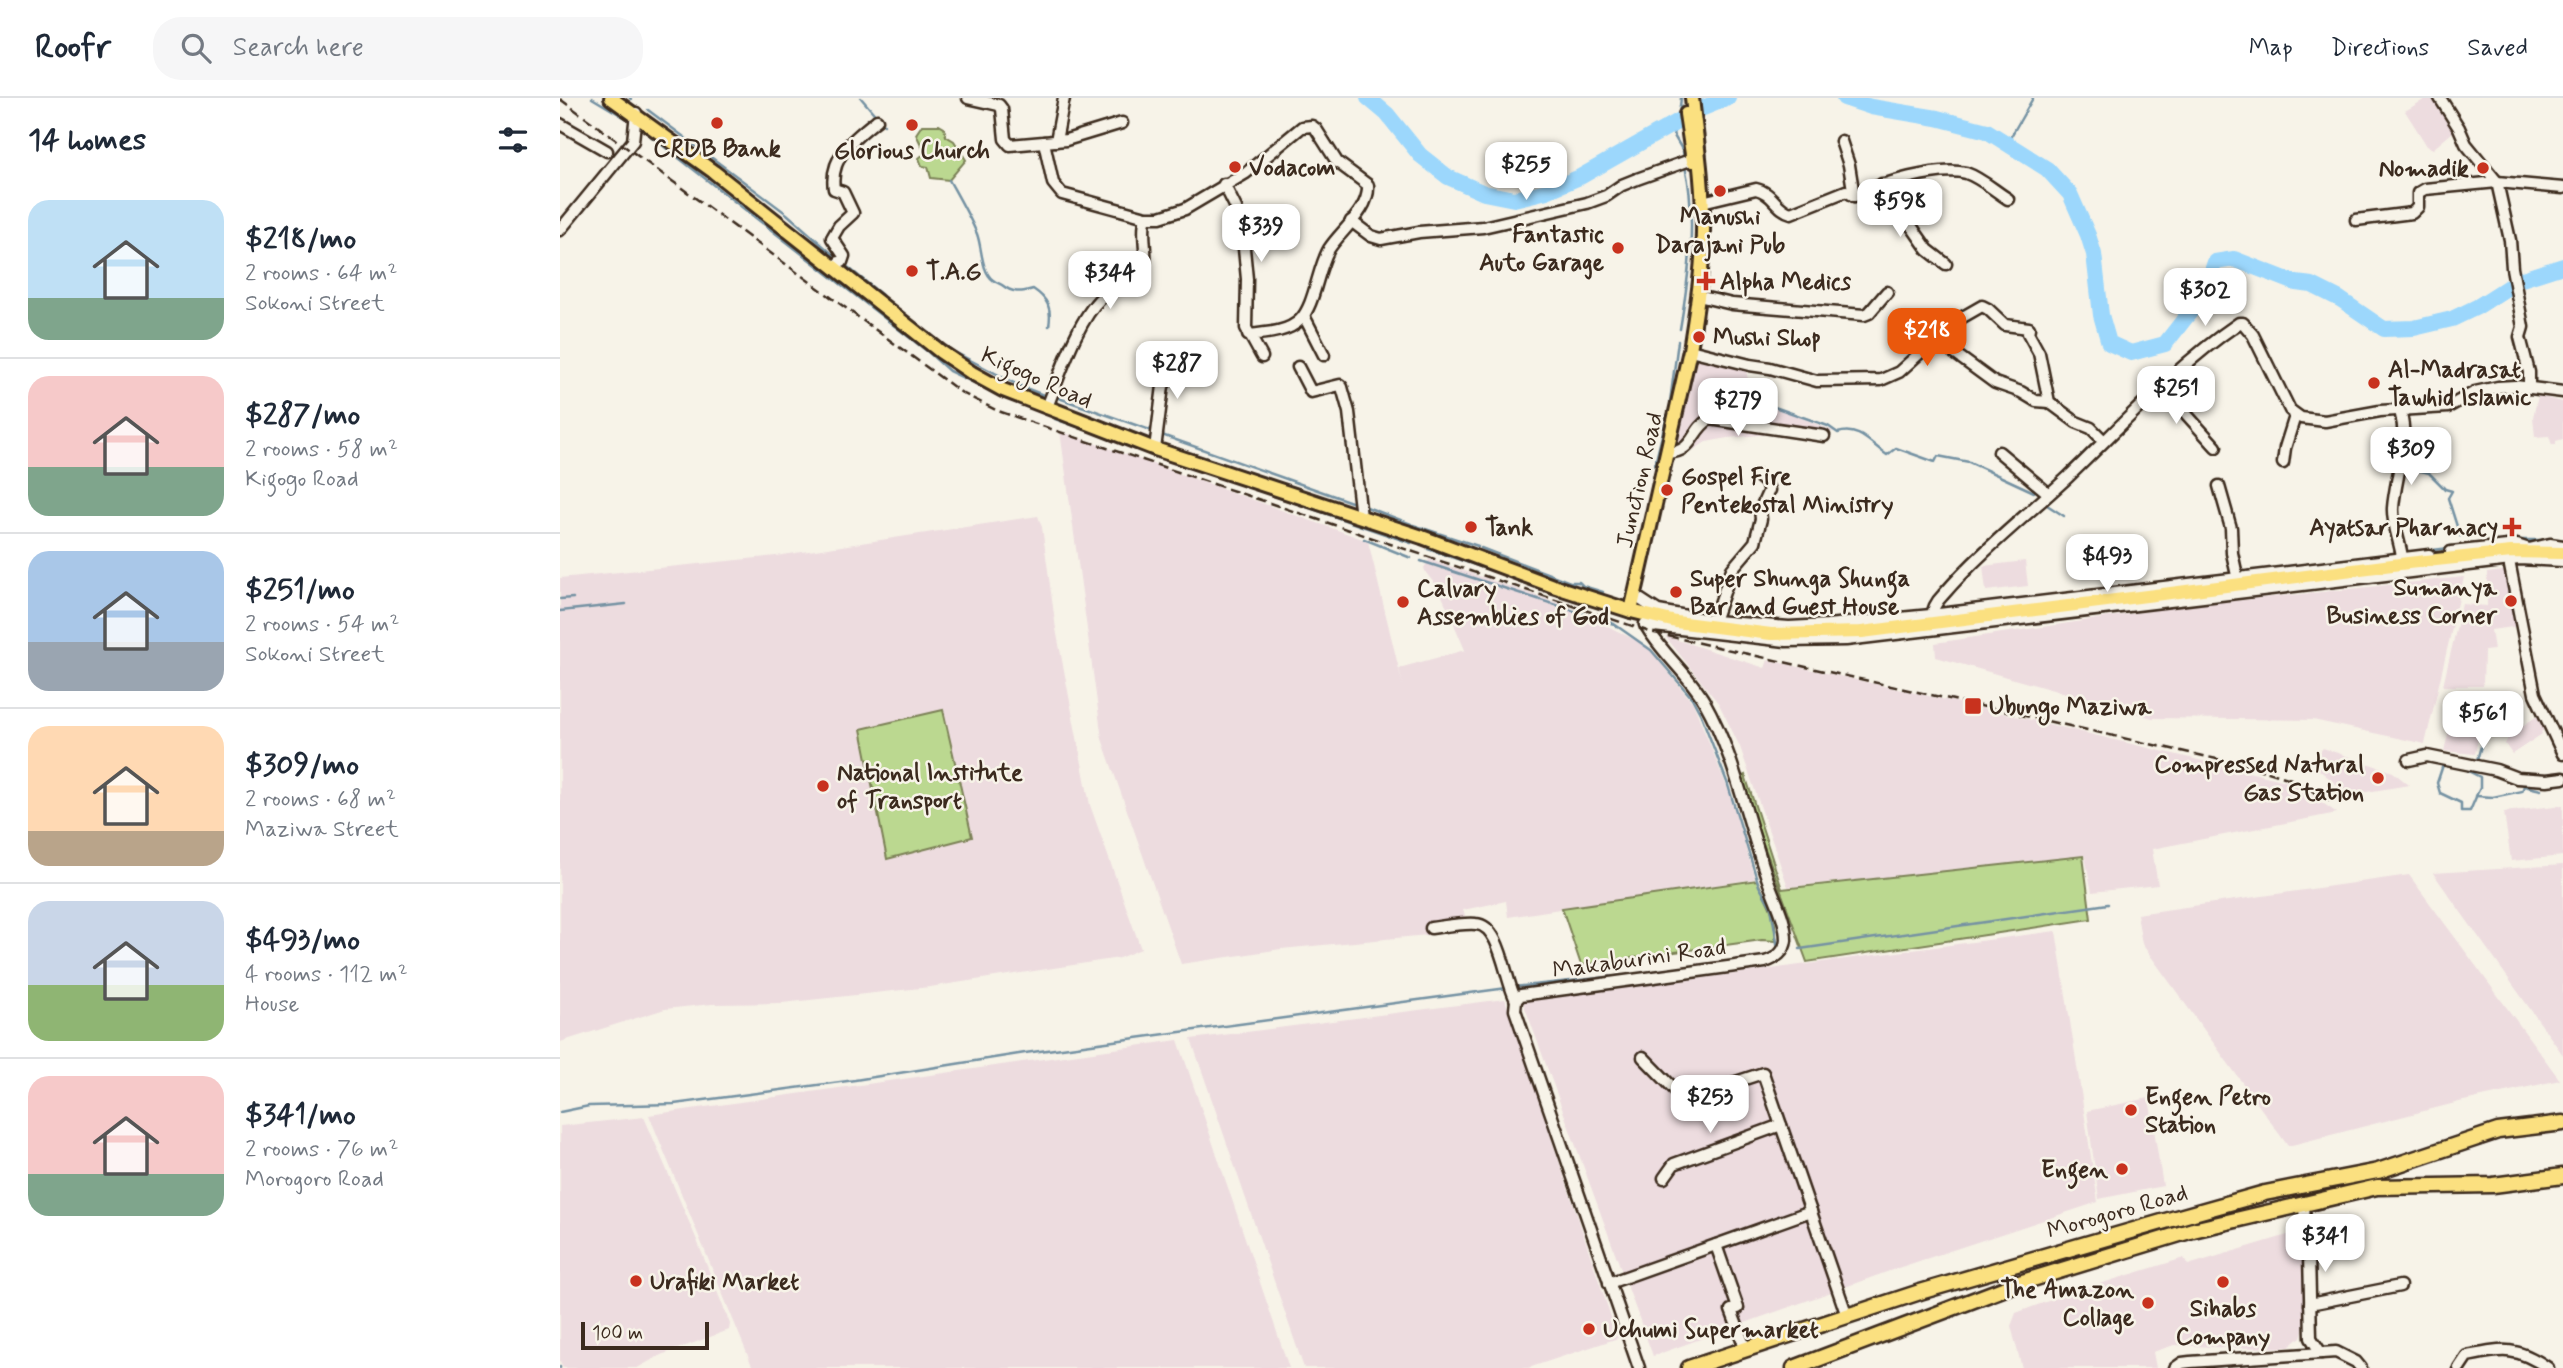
<!DOCTYPE html>
<meta charset="utf-8">
<style>
:root{--surface:#fff;--page:#f6f6f7;--text:#1f2937;--muted:#747a83;--line:#e0e1e3;--accent:#ea580c}
body{margin:0;font-family:Mynerve,sans-serif;background:var(--page);color:var(--text);height:100vh;display:flex;flex-direction:column;font-size:26px;white-space:nowrap}
*{box-sizing:border-box;margin:0}
p{font-size:23px;color:var(--muted)}
.icon{flex:none;width:38px;height:38px;fill:none;stroke:currentColor;stroke-width:2;stroke-linecap:round;stroke-linejoin:round}
.map{position:relative;flex:1;overflow:hidden}
.panel{display:flex;flex-direction:column;background:var(--surface);width:560px}
.panel>*{flex:none}
.scale{position:absolute;left:21px;bottom:18px;width:128px;box-sizing:border-box;padding-left:7px;border:4px solid #3b2a1e;border-top:0;font-size:19px;line-height:24px;white-space:nowrap;color:#3b2a1e;-webkit-text-stroke:5px #f7f3e8;paint-order:stroke}
.price{position:absolute;translate:-50% -60px;padding:0 16px;border-radius:14px;background:#fff;color:#222;font-size:23px;line-height:46px;filter:drop-shadow(0 2px 4px #0008)}
.price::after{content:'';position:absolute;left:50%;top:42px;width:21px;height:16px;margin-left:-10px;background:inherit;clip-path:polygon(0 0,100% 0,50% 100%)}
.price.active{background:var(--accent);color:#fff}
ul{padding:0;list-style:none}
li{display:flex;align-items:center;gap:21px;height:175px;padding:0 28px}
li+li{border-top:2px solid var(--line)}
li span{display:grid;place-items:center;flex:none;width:196px;height:140px;border-radius:21px;color:#555}
li>.icon{margin-inline-start:auto}
span .icon{width:84px;height:84px;fill:#fffc;stroke-width:1}
li b{font-size:30px}
h2{display:flex;justify-content:space-between;align-items:center;height:84px;padding:0 28px;font-size:30px}
header{display:flex;align-items:center;gap:42px;box-sizing:border-box;height:98px;padding:0 35px;background:var(--surface);border-bottom:2px solid var(--line)}
header strong{font-size:33px}
nav{display:flex;gap:38px;margin-inline-start:auto;font-size:24px}
.search{width:490px;height:63px;background:var(--page);display:flex;align-items:center;gap:18px;box-sizing:border-box;padding:0 24px;border-radius:28px;color:var(--muted);font-size:26px}
main{display:flex;flex:1;min-height:0}
.map>svg:first-child{display:block}
.built{fill:#eddcdf}
.green{fill:#bbd890;stroke:#7b8157;stroke-width:2}
.lines{fill:none;stroke-linecap:round;stroke-linejoin:round}
.stream{stroke:#7592a3;stroke-width:2.5}
.river{stroke:#9cd7fc;stroke-width:16}
.minor-casing{stroke:#3b2a1e;stroke-width:15}
.major-casing{stroke:#3b2a1e;stroke-width:18}
.highway-casing{stroke:#3b2a1e;stroke-width:19}
.minor{stroke:#f7f3e8;stroke-width:10}
.major{stroke:#fbe080;stroke-width:12}
.highway{stroke:#fbe080;stroke-width:14}
.rail{stroke:#3b2a1e;stroke-width:2.5;stroke-dasharray:10 5;stroke-linecap:butt}
.poi-dot{fill:#c8321e;stroke:#f7f3e8;stroke-width:2.5}
.labels{text-anchor:middle;stroke-width:5;stroke-linejoin:round;paint-order:stroke}
.poi-label{font-size:24px;font-weight:bold;fill:#3b2a1e;stroke:#f7f3e8;text-anchor:start}
.street-label{font-size:24px;fill:#3b2a1e;stroke:#f7f3e8}
</style>
<header>
<strong>Roofr</strong>
<div class="search"><svg class="icon" aria-label="search" viewBox="0 0 24 24"><circle cx="10" cy="10" r="6"/><path d="M15 15l6 6"/></svg>Search here</div>
<nav><a>Map</a><a>Directions</a><a>Saved</a></nav>
</header>
<main>
<section class="panel">
<h2>14 homes<svg class="icon" aria-label="filters" viewBox="0 0 24 24"><path d="M4 7h16M4 17h16"/><circle cx="9" cy="7" r="2"/><circle cx="15" cy="17" r="2"/></svg></h2>
<ul>
<li><span style="background:linear-gradient(#bfe0f5 70%,#7fa58c 0)"><svg class="icon" aria-label="home" viewBox="0 0 24 24"><path d="M3 11l9-7 9 7M6 9v11h12V9"/></svg></span><div><b>$218/mo</b><p>2 rooms · 64 m²</p><p>Sokoni Street</p></div></li>
<li><span style="background:linear-gradient(#f6c9c9 65%,#7fa58c 0)"><svg class="icon" aria-label="home" viewBox="0 0 24 24"><path d="M3 11l9-7 9 7M6 9v11h12V9"/></svg></span><div><b>$287/mo</b><p>2 rooms · 58 m²</p><p>Kigogo Road</p></div></li>
<li><span style="background:linear-gradient(#a9c7e8 65%,#9aa5b1 0)"><svg class="icon" aria-label="home" viewBox="0 0 24 24"><path d="M3 11l9-7 9 7M6 9v11h12V9"/></svg></span><div><b>$251/mo</b><p>2 rooms · 54 m²</p><p>Sokoni Street</p></div></li>
<li><span style="background:linear-gradient(#ffd9b3 75%,#b9a48a 0)"><svg class="icon" aria-label="home" viewBox="0 0 24 24"><path d="M3 11l9-7 9 7M6 9v11h12V9"/></svg></span><div><b>$309/mo</b><p>2 rooms · 68 m²</p><p>Maziwa Street</p></div></li>
<li><span style="background:linear-gradient(#c9d6e8 60%,#8fb573 0)"><svg class="icon" aria-label="home" viewBox="0 0 24 24"><path d="M3 11l9-7 9 7M6 9v11h12V9"/></svg></span><div><b>$493/mo</b><p>4 rooms · 112 m²</p><p>House</p></div></li>
<li><span style="background:linear-gradient(#f6c9c9 70%,#7fa58c 0)"><svg class="icon" aria-label="home" viewBox="0 0 24 24"><path d="M3 11l9-7 9 7M6 9v11h12V9"/></svg></span><div><b>$341/mo</b><p>2 rooms · 76 m²</p><p>Morogoro Road</p></div></li>
</ul>
</section>
<div class="map">
<svg width="2003" height="1270" viewBox="0 0 2003 1270">
<rect width="100%" height="100%" fill="#f7f3e8"/>
<filter id="ink" filterUnits="userSpaceOnUse"><feTurbulence type="fractalNoise" baseFrequency=".0143" numOctaves="2"/><feDisplacementMap in="SourceGraphic" scale="14" xChannelSelector="R" yChannelSelector="G"/><feConvolveMatrix kernelMatrix="1 2 1 2 8 2 1 2 1" color-interpolation-filters="sRGB"/></filter>
<g filter="url(#ink)">
<!-- built -->
<g class="built">
<polygon points="1867,0 1873,0 1893,34 1873,51 1867,48 1845,13"/>
<polygon points="1134,256 1185,269 1193,300 1276,334 1242,333 1168,340 1146,344 1125,357 1116,354 1112,345"/>
<polygon points="1978,298 2003,304 2003,341 1996,343 1996,346 1992,347 1989,338 1975,339 1973,319"/>
<polygon points="500,333 808,443 843,588 839,570 905,552 879,491 866,475 864,470 869,461 1010,509 1087,548 1133,605 1169,694 1195,781 948,819 946,803 903,812 905,817 899,834 721,851 621,866 542,641"/>
<polygon points="478,418 482,429 496,531 530,707 581,851 559,860 370,889 222,905 152,906 105,911 0,944 0,480 216,458"/>
<polygon points="1465,463 1468,488 1426,493 1423,468"/>
<polygon points="1949,472 1960,528 1931,532 1934,552 1924,553 1923,588 1883,588 1902,506 1927,508 1927,475"/>
<polygon points="1904,479 1865,646 1753,622 1592,620 1376,559 1375,545 1616,509"/>
<polygon points="1105,538 1205,570 1208,562 1413,608 1722,682 1741,690 1777,715 1592,751 1598,787 1532,794 1525,759 1228,789 1180,649 1159,606"/>
<polygon points="1893,616 1922,619 1915,656 1884,653"/>
<polygon points="1979,617 1987,630 1981,634 1982,636 1952,656 1945,646 1950,636"/>
<polygon points="1763,650 1833,674 1849,687 1789,697 1751,665"/>
<polygon points="2003,707 2003,758 1951,763 1944,714"/>
<polygon points="2003,767 2003,957 1873,775"/>
<polygon points="1849,777 2000,982 1899,1004 1728,1048 1582,846 1577,816"/>
<polygon points="1496,833 1538,1104 1335,1171 1093,1258 963,904"/>
<polygon points="945,901 1058,1240 968,1270 744,1270 631,941"/>
<polygon points="618,942 729,1270 193,1270 89,1017"/>
<polygon points="1589,1000 1603,1088 1539,1101 1527,1013"/>
<polygon points="84,1019 136,1140 170,1226 169,1232 101,1257 77,1270 3,1270 0,1263 0,1028"/>
<polygon points="1731,1136 1743,1166 1743,1233 1741,1239 1729,1249 1673,1250 1614,1247 1593,1254 1596,1270 1462,1270 1451,1228 1456,1215 1510,1195 1624,1160 1628,1167"/>
</g>
<!-- green -->
<g class="green">
<polygon points="362,27 379,27 384,30 386,38 394,43 406,62 389,82 371,80 368,69 362,68 359,60 365,55 356,36"/>
<polygon points="383,612 412,739 327,761 301,631"/>
<polygon points="1185,677 1222,791 1523,758 1531,821 1247,864 1179,680"/>
<path d="M1197,782C1206,802 1219,820 1215,843L1202,842L1021,867L1002,810Z"/>
</g>
<g class="lines">
<!-- stream -->
<g class="stream">
<polyline points="32,0 69,22"/>
<polyline points="70,0 71,1"/>
<polyline points="301,0 324,27"/>
<polyline points="1121,0 1118,25 1113,36 1123,53 1124,61"/>
<polyline points="88,12 227,116 278,161"/>
<polyline points="79,29 368,254 389,273 438,296"/>
<polyline points="1446,47 1473,0"/>
<path d="M389,82C399,100 409,117 417,136C422,149 421,173 433,182C435,184 439,185 442,187C452,195 460,195 473,191C488,201 492,210 489,228"/>
<polyline points="284,166 322,197"/>
<path d="M1120,231C1129,178 1137,120 1125,68"/>
<polyline points="387,250 458,287 486,298"/>
<path d="M1178,291L1195,302L1268,328L1278,335C1298,328 1311,346 1327,357L1336,350L1375,364L1378,358L1409,364L1474,394"/>
<polyline points="493,298 590,332"/>
<polyline points="1110,304 1118,243"/>
<polyline points="495,321 561,344"/>
<polyline points="599,336 797,406"/>
<polyline points="1095,366 1107,317"/>
<polyline points="1849,370 1869,375 1885,391 1892,393 1888,400 1900,438"/>
<polyline points="660,379 851,445"/>
<polyline points="1487,407 1504,418"/>
<polyline points="804,408 851,426"/>
<polyline points="853,427 918,448"/>
<polyline points="804,441 851,460"/>
<polyline points="1957,442 1989,442"/>
<polyline points="921,450 1010,484 1019,484 1023,488 1043,494"/>
<polyline points="868,451 1067,519"/>
<polyline points="1848,455 1906,448"/>
<polyline points="1782,462 1839,456"/>
<polyline points="861,463 1054,526 1091,552 1132,600 1141,617 1167,684 1199,788 1211,809 1218,851"/>
<polyline points="1680,475 1719,470"/>
<polyline points="0,501 13,500"/>
<polyline points="1377,511 1668,476"/>
<polyline points="0,513 66,506"/>
<polyline points="1216,523 1238,524"/>
<polyline points="1917,662 1927,627 1923,613"/>
<polyline points="1884,664 1877,685 1880,695 1901,705 1901,713 1910,713 1916,699"/>
<polyline points="1911,670 1908,673 1920,679 1920,690 1916,698 1933,699 1962,693 1964,688 1981,692"/>
<polyline points="1240,851 1548,806"/>
<polyline points="954,889 1086,875"/>
<polyline points="0,1014 29,1008 114,1006 295,982 465,955 947,890"/>
<polyline points="0,1269 0,1270"/>
</g>
<!-- river -->
<g class="river">
<polyline points="808,0 827,16 860,57 888,79 924,95 954,101 987,93 1020,79 1138,12 1168,0"/>
<polyline points="1284,0 1311,9 1377,20 1427,33 1487,71 1510,96 1528,137 1534,156 1541,217 1549,245 1571,255 1605,246 1644,196 1655,164 1674,161 1736,185 1752,187 1780,201 1824,231 1854,230 1892,221 1917,209 1959,182 2003,168"/>
</g>
<defs>
<g id="minor">
<polyline points="408,0 439,7 442,11 445,41 450,47 506,42 562,25"/>
<polyline points="1880,0 1899,30 1906,46 1937,84 1950,142 1952,170 1963,229 1960,239 1969,274 1969,290"/>
<polyline points="0,26 47,53"/>
<polyline points="496,43 504,0"/>
<polyline points="1281,43 1289,67 1294,98"/>
<path d="M484,44L493,85L502,96L586,119H600L625,111L686,75L742,29L752,28L756,31L777,64L808,87C810,112 781,132 769,151C757,172 755,207 740,222C727,235 704,235 688,237"/>
<polyline points="664,86 676,110 682,130 687,181 686,230 702,259"/>
<polyline points="1322,86 1368,152 1386,166"/>
<path d="M1142,104L1196,91C1212,94 1217,112 1231,115L1286,93L1294,98C1320,86 1378,68 1406,75C1421,80 1435,93 1448,101"/>
<polyline points="1796,122 1852,115 1858,109 1858,95 1865,91 1937,84 2003,90"/>
<polyline points="791,123 811,138 821,141 859,134 923,129 1027,105 1046,98 1062,87 1077,81 1133,61"/>
<polyline points="0,132 73,43 76,15"/>
<path d="M276,169L279,164H282L284,158L272,140L279,128L293,115L283,94L274,91C269,59 294,40 317,22"/>
<polyline points="1138,198 1172,206 1304,217 1309,215 1327,194"/>
<polyline points="744,218 764,257"/>
<polyline points="1375,241 1435,285 1461,294 1476,303 1489,304"/>
<polyline points="1130,252 1190,267 1210,270 1257,283 1321,282 1339,274 1394,224 1422,208 1428,211 1445,227 1469,230 1468,235 1479,255 1489,304 1516,324 1531,330 1544,343"/>
<polyline points="738,269 751,294 780,287 782,289 789,314 801,419"/>
<polyline points="1605,285 1627,317 1656,349"/>
<path d="M487,309C500,277 517,222 542,199C554,188 573,187 582,172C590,160 580,135 586,119"/>
<polyline points="595,351 603,288 612,274 646,259"/>
<polyline points="1439,354 1489,396"/>
<path d="M1107,355C1135,354 1130,332 1150,321L1264,338"/>
<polyline points="1723,365 1725,350 1735,318"/>
<polyline points="1659,388 1671,430 1672,455 1678,482"/>
<polyline points="1891,454 1957,447 1969,451 1990,446 2003,448"/>
<path d="M1842,459C1840,444 1832,425 1833,410C1835,381 1849,346 1841,317L1845,312"/>
<polyline points="1949,463 1975,596 2003,656"/>
<polyline points="1075,498 1098,513 1155,523 1229,529 1267,527 1371,517 1869,457"/>
<path d="M1372,520C1372,511 1377,503 1383,497C1421,453 1466,418 1508,379C1563,326 1616,268 1679,225H1683L1693,237L1730,312L1741,320L1765,323L1820,313L1888,309L1915,294L1938,289L1955,288L2003,294"/>
<polyline points="1153,526 1172,471 1195,444 1201,421 1200,412 1209,392 1206,385 1197,377"/>
<polyline points="1085,527 1226,543 1286,542 1959,461 2003,463"/>
<polyline points="1849,662 1867,658 1936,672 1957,680 1987,682 2003,680"/>
<path d="M871,830C886,828 902,825 916,826C941,827 945,883 956,902"/>
<path d="M956,902L961,897L1205,864C1215,861 1225,854 1226,842C1226,822 1216,804 1209,785C1187,725 1176,659 1144,603C1128,575 1100,554 1085,526"/>
<polyline points="956,902 955,912 1079,1270"/>
<polyline points="1083,959 1124,1001 1203,975 1287,1218"/>
<polyline points="1104,1080 1114,1066 1221,1027"/>
<polyline points="1744,1104 1745,1132 1749,1156 1751,1240 1761,1255"/>
<polyline points="1156,1147 1178,1210 1171,1212 1186,1252"/>
<polyline points="1049,1185 1251,1113"/>
<polyline points="1750,1206 1840,1188"/>
<polyline points="1615,1270 1622,1265 1630,1264 1776,1254 1796,1264 1801,1270"/>
<path d="M1899,1270L1907,1258C1944,1251 1956,1248 1988,1270"/>
</g>
<g id="major">
<polyline points="51,0 154,74 381,254 412,275 443,292 595,351 862,439 993,488 1071,513 1116,524 1211,536 1302,534 1848,465 1951,454 2003,455"/>
<polyline points="1126,16 1133,63"/>
<path d="M1071,513L1130,252C1136,213 1143,173 1143,134C1144,89 1137,44 1132,0"/>
</g>
<g id="highway">
<polyline points="1129,1270 1360,1194 1612,1121 1705,1095 1818,1073 1938,1033 2003,1025"/>
<polyline points="1234,1270 1456,1186 1633,1132 1817,1089 1933,1087 2003,1078"/>
</g>
</defs>
<!-- minor casing -->
<use href="#minor" class="minor-casing"/>
<!-- major casing -->
<use href="#major" class="major-casing"/>
<!-- highway casing -->
<use href="#highway" class="highway-casing"/>
<!-- minor -->
<use href="#minor" class="minor"/>
<!-- major -->
<use href="#major" class="major"/>
<!-- highway -->
<use href="#highway" class="highway"/>
<!-- rail -->
<polyline class="rail" points="0,1 402,295 438,313 1090,534 1688,668 1731,681 1770,703"/>
</g>
</g>
<!-- markers -->
<g class="poi-dot">
<circle cx="157" cy="25" r="7"/>
<circle cx="352" cy="27" r="7"/>
<circle cx="675" cy="69" r="7"/>
<circle cx="1923" cy="70" r="7"/>
<circle cx="1160" cy="93" r="7"/>
<circle cx="1058" cy="150" r="7"/>
<circle cx="352" cy="173" r="7"/>
<path d="M1142.5 172.5h7v7h7v7h-7v7h-7v-7h-7v-7h7z"/>
<circle cx="1139" cy="239" r="7"/>
<circle cx="1814" cy="285" r="7"/>
<circle cx="1107" cy="392" r="7"/>
<circle cx="911" cy="429" r="7"/>
<path d="M1948.5 418.5h7v7h7v7h-7v7h-7v-7h-7v-7h7z"/>
<circle cx="1116" cy="494" r="7"/>
<circle cx="1951" cy="503" r="7"/>
<circle cx="843" cy="504" r="7"/>
<rect x="1404" y="599" width="18" height="18" rx="3.5"/>
<circle cx="1818" cy="680" r="7"/>
<circle cx="263" cy="688" r="7"/>
<circle cx="1571" cy="1012" r="7"/>
<circle cx="1562" cy="1071" r="7"/>
<circle cx="76" cy="1183" r="7"/>
<circle cx="1663" cy="1184" r="7"/>
<circle cx="1588" cy="1205" r="7"/>
<circle cx="1029" cy="1231" r="7"/>
</g>
<g class="labels">
<!-- poi labels -->
<g class="poi-label">
<text x="157" y="58" text-anchor="middle">CRDB Bank</text>
<text x="352" y="60" text-anchor="middle">Glorious Church</text>
<text x="689" y="77">Vodacom</text>
<text x="1909" y="78" text-anchor="end">Nomadik</text>
<text x="1160" y="126" text-anchor="middle">Manushi<tspan x="1160" dy="28">Darajani Pub</tspan></text>
<text x="1044" y="144" text-anchor="end">Fantastic<tspan x="1044" dy="28">Auto Garage</tspan></text>
<text x="366" y="181">T.A.G</text>
<text x="1160" y="191">Alpha Medics</text>
<text x="1153" y="247">Mushi Shop</text>
<text x="1828" y="279">Al-Madrasat<tspan x="1828" dy="28">Tawhid Islamic</tspan></text>
<text x="1121" y="386">Gospel Fire<tspan x="1121" dy="28">Pentekostal Ministry</tspan></text>
<text x="925" y="437">Tank</text>
<text x="1938" y="437" text-anchor="end">Ayatsar Pharmacy</text>
<text x="1130" y="488">Super Shunga Shunga<tspan x="1130" dy="28">Bar and Guest House</tspan></text>
<text x="1937" y="497" text-anchor="end">Sumanya<tspan x="1937" dy="28">Business Corner</tspan></text>
<text x="857" y="498">Calvary<tspan x="857" dy="28">Assemblies of God</tspan></text>
<text x="1429" y="616">Ubungo Maziwa</text>
<text x="1804" y="674" text-anchor="end">Compressed Natural<tspan x="1804" dy="28">Gas Station</tspan></text>
<text x="277" y="682">National Institute<tspan x="277" dy="28">of Transport</tspan></text>
<text x="1585" y="1006">Engen Petro<tspan x="1585" dy="28">Station</tspan></text>
<text x="1548" y="1079" text-anchor="end">Engen</text>
<text x="90" y="1191">Urafiki Market</text>
<text x="1574" y="1199" text-anchor="end">The Amazon<tspan x="1574" dy="28">Collage</tspan></text>
<text x="1663" y="1218" text-anchor="middle">Sihabs<tspan x="1663" dy="28">Company</tspan></text>
<text x="1043" y="1239">Uchumi Supermarket</text>
</g>
<!-- street labels -->
<g class="street-label">
<text transform="translate(477 279) rotate(24)" y="8">Kigogo Road</text>
<text transform="translate(1079 382) rotate(-77)" y="8">Junction Road</text>
<text transform="translate(1079 860) rotate(-8)" y="8">Makaburini Road</text>
<text transform="translate(1557 1113) rotate(-16)" y="8">Morogoro Road</text>
</g>
</g>
</svg>
<div class="scale">100 m</div>
<b class="price" style="left:966px;top:104px">$255</b>
<b class="price" style="left:1340px;top:141px">$598</b>
<b class="price" style="left:701px;top:166px">$339</b>
<b class="price" style="left:550px;top:213px">$344</b>
<b class="price" style="left:1645px;top:230px">$302</b>
<b class="price active" style="left:1367px;top:270px">$218</b>
<b class="price" style="left:617px;top:303px">$287</b>
<b class="price" style="left:1616px;top:328px">$251</b>
<b class="price" style="left:1178px;top:340px">$279</b>
<b class="price" style="left:1851px;top:389px">$309</b>
<b class="price" style="left:1547px;top:496px">$493</b>
<b class="price" style="left:1923px;top:653px">$561</b>
<b class="price" style="left:1150px;top:1037px">$253</b>
<b class="price" style="left:1765px;top:1176px">$341</b>
</div>
</main>
